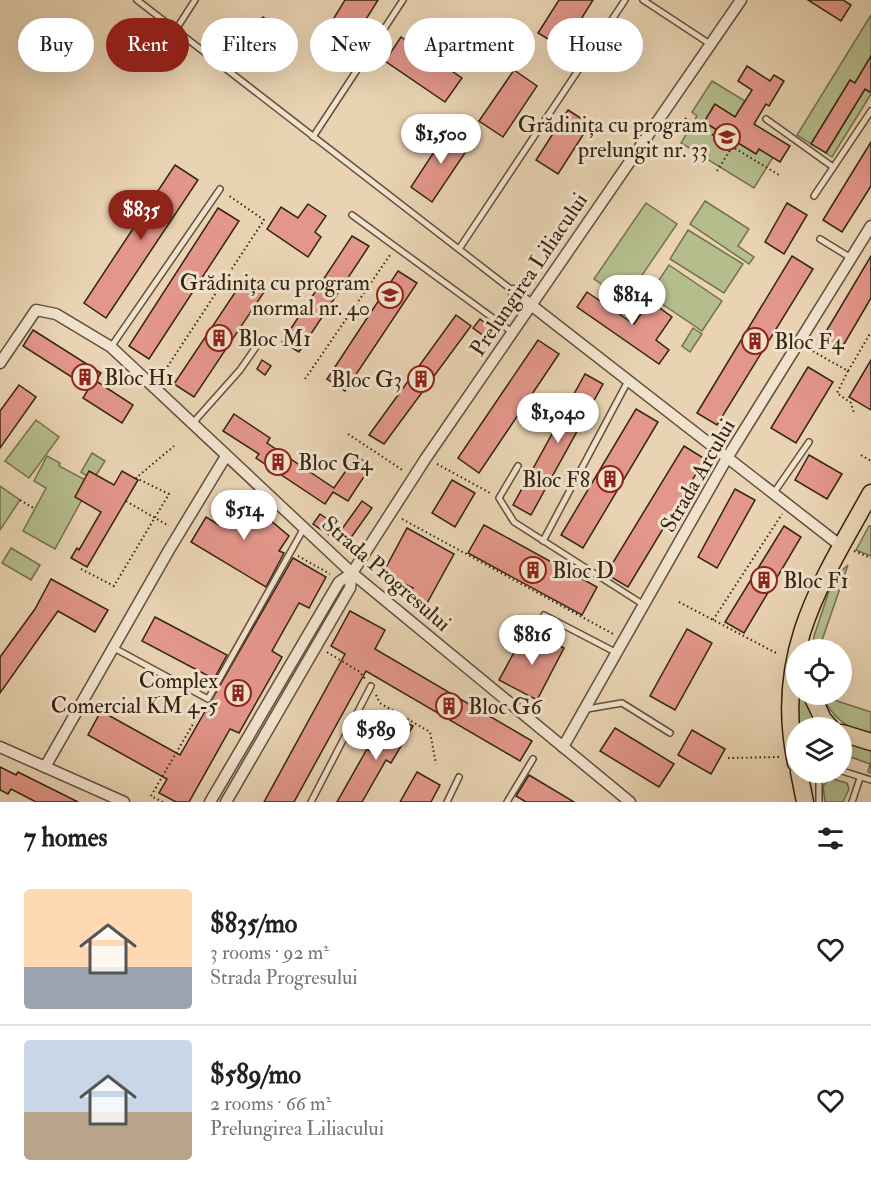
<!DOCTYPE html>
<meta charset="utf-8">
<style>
:root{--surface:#fff;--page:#f6f6f6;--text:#222;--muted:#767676;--line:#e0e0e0;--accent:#8f2418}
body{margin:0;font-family:"IM FELL Double Pica",serif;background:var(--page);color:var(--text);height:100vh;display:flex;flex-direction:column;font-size:22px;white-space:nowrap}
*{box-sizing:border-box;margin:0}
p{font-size:20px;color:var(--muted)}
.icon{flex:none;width:33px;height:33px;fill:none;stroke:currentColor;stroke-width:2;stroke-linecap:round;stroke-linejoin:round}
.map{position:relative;height:802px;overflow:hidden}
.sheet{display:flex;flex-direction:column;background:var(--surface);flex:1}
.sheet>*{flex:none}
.banner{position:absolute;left:18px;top:18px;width:836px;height:54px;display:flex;gap:12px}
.fabs{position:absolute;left:786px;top:639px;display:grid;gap:12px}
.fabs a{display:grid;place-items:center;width:66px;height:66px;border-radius:50%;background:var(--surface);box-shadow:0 6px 24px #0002;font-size:30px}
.price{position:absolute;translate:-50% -51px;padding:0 14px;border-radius:21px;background:#fff;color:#222;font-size:20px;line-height:39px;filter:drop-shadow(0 2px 3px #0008)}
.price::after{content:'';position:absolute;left:50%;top:36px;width:18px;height:14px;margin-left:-9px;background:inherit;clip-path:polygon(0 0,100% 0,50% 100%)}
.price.on{background:var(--accent);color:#fff}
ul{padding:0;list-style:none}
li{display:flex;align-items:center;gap:18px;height:150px;padding:0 24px}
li+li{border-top:2px solid var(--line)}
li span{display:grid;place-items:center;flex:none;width:168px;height:120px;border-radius:6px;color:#555}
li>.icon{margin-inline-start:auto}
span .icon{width:72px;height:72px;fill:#fffc;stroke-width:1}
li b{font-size:26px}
h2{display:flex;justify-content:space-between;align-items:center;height:72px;padding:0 24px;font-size:26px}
.tag{padding:0 21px;border-radius:27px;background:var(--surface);box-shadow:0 6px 24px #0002;font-size:21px;line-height:54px}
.tag.on{background:var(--accent);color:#fff}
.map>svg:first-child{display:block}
.green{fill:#b5bd8d;stroke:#747150;stroke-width:1.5}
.building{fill:#e3968a;stroke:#332513;stroke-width:1.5}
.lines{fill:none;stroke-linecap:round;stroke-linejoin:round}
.lane-casing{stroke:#60503b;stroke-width:8}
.street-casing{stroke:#60503b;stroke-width:13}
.primary-casing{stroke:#332513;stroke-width:19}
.path{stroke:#332513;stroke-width:2;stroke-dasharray:1.5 3;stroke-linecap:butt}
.lane{stroke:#f1e2cd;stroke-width:5}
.street{stroke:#f1e2cd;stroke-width:10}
.primary{stroke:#e9d3b2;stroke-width:16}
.labels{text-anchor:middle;stroke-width:6;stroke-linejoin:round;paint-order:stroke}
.poi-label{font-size:22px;fill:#332513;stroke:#f1e2cd;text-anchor:start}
.street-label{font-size:22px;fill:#332513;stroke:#f1e2cd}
</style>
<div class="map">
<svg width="871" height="802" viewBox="0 0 871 802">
<rect width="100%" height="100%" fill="#e9d3b2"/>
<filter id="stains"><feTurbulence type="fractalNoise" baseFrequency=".00333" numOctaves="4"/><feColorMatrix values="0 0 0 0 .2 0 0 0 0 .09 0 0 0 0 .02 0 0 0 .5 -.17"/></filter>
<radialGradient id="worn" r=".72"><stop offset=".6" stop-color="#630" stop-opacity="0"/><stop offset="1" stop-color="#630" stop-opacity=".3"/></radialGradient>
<!-- green -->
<g class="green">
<polygon points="871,15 871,56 855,83 850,80 811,144 797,135"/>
<polygon points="712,81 745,101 735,117 714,105 704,122 756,154 759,149 773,157 754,188 681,143 697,116 692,112"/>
<polygon points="865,89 871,94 832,157 826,153"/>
<polygon points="705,201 749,229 738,246 754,257 749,264 690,224"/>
<polygon points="646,203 677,224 625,300 594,279"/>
<polygon points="688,230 743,264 724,293 670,259"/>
<polygon points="669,265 722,301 702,331 649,295"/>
<polygon points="693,328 702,334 690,352 682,346"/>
<polygon points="36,420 59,437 29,478 5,461"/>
<polygon points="92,453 105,461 93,480 81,472"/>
<polygon points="47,456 60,463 59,466 91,483 55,549 23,531 46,488 34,481"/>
<polygon points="0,486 20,500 0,530"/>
<polygon points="869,526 871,526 871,556 856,550"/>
<polygon points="11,548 40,565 31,580 2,563"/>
<polygon points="848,565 819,649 813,650 814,636 833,579"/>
<polygon points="796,694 805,695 824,728 796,728"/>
<path d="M822,695H835L834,700L871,712V734C848,730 831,716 822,695Z"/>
<polygon points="842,741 871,750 871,773 868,772 870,764 842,754"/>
<polygon points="830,778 847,783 849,789 843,802 825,802 823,786"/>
</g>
<!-- building -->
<g class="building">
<polygon points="345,0 378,0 353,40 329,26"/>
<polygon points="559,0 593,0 563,48 538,33"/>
<polygon points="808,0 843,0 851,5 841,21"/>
<polygon points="263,17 282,30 265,53 246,39"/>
<polygon points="401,37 462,78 445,102 385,61"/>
<polygon points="871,56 871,92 865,89 826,153 811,144 850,80 855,83"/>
<polygon points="747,66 770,81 774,75 784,81 769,106 766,104 754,124 790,146 780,162 759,149 756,154 704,122 715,104 735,117 752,90 738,81"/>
<polygon points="514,70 537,86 503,137 479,121"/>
<polygon points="568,110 590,124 558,174 536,160"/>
<polygon points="449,129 471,144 432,202 411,187"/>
<polygon points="871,142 871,186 842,232 823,220"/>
<polygon points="175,165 198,180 106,318 84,303"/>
<polygon points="787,203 807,215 784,254 765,242"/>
<polygon points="308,204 326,216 315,232 321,237 308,257 267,229 281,207 298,218"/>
<polygon points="218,208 239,221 149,359 129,346"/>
<polygon points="352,236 369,246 299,352 282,342"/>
<polygon points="792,256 813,269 717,425 697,413"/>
<polygon points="871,256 871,298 840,351 821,340"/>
<polygon points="398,271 417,283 345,391 327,379"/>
<polygon points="244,279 264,292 194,397 174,384"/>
<polygon points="587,292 634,324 650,301 672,317 656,340 669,350 659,364 577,307"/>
<polygon points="456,315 471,326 384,444 369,435"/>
<polygon points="480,319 494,330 488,339 473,328"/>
<polygon points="33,330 101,373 96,381 133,405 122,423 83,398 89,388 23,346"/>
<polygon points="538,340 559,354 479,473 458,458"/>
<polygon points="262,360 271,366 265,375 257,369"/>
<polygon points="871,360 871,410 849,397"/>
<polygon points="808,367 833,382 796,443 771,428"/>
<polygon points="585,374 603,384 531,515 513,505"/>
<polygon points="19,385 36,397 0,448 0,411"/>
<polygon points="636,409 658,422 583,548 561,535"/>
<polygon points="234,414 270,438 267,443 334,488 356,456 371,466 348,501 333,492 325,504 256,458 259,454 223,431"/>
<polygon points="684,446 705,459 628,587 606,574"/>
<polygon points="809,455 842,474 827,499 795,480"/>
<polygon points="89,471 114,485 122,471 138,480 87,567 71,558 77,548 79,550 101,512 75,497"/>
<polygon points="452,480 475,493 455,527 432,513"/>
<polygon points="735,489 755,500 717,568 698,557"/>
<polygon points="239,494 289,536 279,551 284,553 266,587 191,542 206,517 219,525"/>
<polygon points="362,501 372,508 345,546 313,524 320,514 342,529"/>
<polygon points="484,525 597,587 582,615 468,553"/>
<polygon points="784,526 801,537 744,633 725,622"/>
<polygon points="407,528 454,554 426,605 408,596 413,588 383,573"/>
<polygon points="293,558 326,577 309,608 299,603 272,651 282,657 239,733 230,729 189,802 176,802 159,793 167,779 88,735 101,711 180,755"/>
<polygon points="51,579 108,610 95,632 58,611 0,693 0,657 35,609"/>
<polygon points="350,611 385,630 375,649 532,741 520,761 366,671 294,802 264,802 345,654 331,646"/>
<polygon points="155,617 227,655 214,679 142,641"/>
<polygon points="687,629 712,643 675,710 650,696"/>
<polygon points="523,636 542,646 546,638 564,648 537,700 499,680"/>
<polygon points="394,716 413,726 391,763 386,760 362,802 337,802 367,749 373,753"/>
<polygon points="615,728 674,764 659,787 600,751"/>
<polygon points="692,730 725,749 711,774 678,755"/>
<polygon points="0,767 16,775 18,772 78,802 36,802 11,789 8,794 0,790"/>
<polygon points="417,772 440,785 431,802 400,802"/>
<polygon points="529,775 574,802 526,802 516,796"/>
</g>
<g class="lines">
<defs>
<g id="lane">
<polyline points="137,0 513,291"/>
<polyline points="643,0 710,44"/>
<polyline points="175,31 195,0"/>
<polyline points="766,119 833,167"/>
<polyline points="313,137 403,0"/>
<polyline points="814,196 871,111"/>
<polyline points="352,215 512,332"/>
<polyline points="820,239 851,258"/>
<polyline points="459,249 625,0"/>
<polyline points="111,347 220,189"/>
<polyline points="192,424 240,370 256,347"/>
<polyline points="518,466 499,498 514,522 644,605"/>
<polyline points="773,494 809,442"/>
<polyline points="543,541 628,381"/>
<polyline points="544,615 617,653"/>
<polyline points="114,648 208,699 304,528"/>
<polyline points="587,709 622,703 670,733"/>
<polyline points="842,771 871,780"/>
<polyline points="311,802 371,686"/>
<polyline points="447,802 459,777"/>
<polyline points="507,802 533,759"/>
<polyline points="819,802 819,772"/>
<polyline points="852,802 860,778"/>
</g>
<g id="street">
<polyline points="513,291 841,546"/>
<polyline points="0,363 36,310 56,314 111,347 352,573 630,802"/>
<polyline points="0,747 124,802"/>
<polyline points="563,747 727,458 871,226"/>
<polyline points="45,767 169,550 226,456"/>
<polyline points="210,802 339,582 352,573 426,458 741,0"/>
<polyline points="226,802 350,588 352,573"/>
</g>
<g id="primary">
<polyline points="811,694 823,719 831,728"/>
<polyline points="842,733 871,742"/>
<path d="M796,763C773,654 820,584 871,493"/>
<polyline points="799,772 805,802"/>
</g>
</defs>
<!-- lane casing -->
<use href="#lane" class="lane-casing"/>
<!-- street casing -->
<use href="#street" class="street-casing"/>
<!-- primary casing -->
<use href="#primary" class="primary-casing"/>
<!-- path -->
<g class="path">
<polyline points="685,118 779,175"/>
<polyline points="717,171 732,147"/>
<polyline points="809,349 848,371 871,332"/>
<polyline points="848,371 837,393 851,403 854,413"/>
<polyline points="160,378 264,220 228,195"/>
<polyline points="305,379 390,255"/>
<polyline points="348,434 404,471"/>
<polyline points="861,455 871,461"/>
<polyline points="437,464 492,494"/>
<polyline points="20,500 35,509"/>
<polyline points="126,501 169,526"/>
<polyline points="402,519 615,635"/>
<polyline points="854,551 871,558"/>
<polyline points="298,556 330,574"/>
<polyline points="81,569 114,586 169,494 136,478 174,446"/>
<polyline points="679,602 776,653"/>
<polyline points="713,620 782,514"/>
<polyline points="327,652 360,672 366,680"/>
<polyline points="376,695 380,703 430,732 436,764"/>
<polyline points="728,758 780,757"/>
<polyline points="163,802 151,796 203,707"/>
</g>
<!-- lane -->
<use href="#lane" class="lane"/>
<!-- street -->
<use href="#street" class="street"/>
<!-- primary -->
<use href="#primary" class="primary"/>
</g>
<!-- icons -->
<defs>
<symbol id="school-ring" viewBox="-11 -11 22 22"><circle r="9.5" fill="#f1e2cd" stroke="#8f2418" stroke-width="1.5"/><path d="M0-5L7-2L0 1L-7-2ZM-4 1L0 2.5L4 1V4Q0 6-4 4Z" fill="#8f2418"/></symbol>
<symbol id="building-ring" viewBox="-11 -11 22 22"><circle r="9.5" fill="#f1e2cd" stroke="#8f2418" stroke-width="1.5"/><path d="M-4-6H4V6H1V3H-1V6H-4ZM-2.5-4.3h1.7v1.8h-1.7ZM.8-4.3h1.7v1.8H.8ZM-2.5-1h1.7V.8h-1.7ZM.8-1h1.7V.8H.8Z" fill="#8f2418"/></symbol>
</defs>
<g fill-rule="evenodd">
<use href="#school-ring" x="712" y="122" width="30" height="30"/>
<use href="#school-ring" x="375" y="280" width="30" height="30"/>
<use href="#building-ring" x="204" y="323" width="30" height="30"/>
<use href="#building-ring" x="740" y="326" width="30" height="30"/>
<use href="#building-ring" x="70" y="362" width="30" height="30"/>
<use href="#building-ring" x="406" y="364" width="30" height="30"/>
<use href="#building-ring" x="263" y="447" width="30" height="30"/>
<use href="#building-ring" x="595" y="464" width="30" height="30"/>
<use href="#building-ring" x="518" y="555" width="30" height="30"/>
<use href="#building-ring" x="749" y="565" width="30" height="30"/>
<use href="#building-ring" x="223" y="678" width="30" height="30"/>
<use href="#building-ring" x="434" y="691" width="30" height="30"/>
</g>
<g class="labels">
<!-- poi labels -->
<g class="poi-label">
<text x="708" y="132" text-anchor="end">Grădinița cu program<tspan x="708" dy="25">prelungit nr. 33</tspan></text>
<text x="370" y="290" text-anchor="end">Grădinița cu program<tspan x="370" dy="25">normal nr. 40</tspan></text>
<text x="238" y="346">Bloc M1</text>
<text x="774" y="349">Bloc F4</text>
<text x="104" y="385">Bloc H1</text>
<text x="402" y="387" text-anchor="end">Bloc G3</text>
<text x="298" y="470">Bloc G4</text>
<text x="590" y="487" text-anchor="end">Bloc F8</text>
<text x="552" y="578">Bloc D</text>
<text x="783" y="588">Bloc F1</text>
<text x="218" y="688" text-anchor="end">Complex<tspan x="218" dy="25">Comercial KM 4-5</tspan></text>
<text x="468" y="714">Bloc G6</text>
</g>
<!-- street labels -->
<g class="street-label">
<text transform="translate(528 274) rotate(-56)" y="8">Prelungirea Liliacului</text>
<text transform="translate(697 475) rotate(-60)" y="8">Strada Arcului</text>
<text transform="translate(387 573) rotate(41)" y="8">Strada Progresului</text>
</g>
</g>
<rect width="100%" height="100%" filter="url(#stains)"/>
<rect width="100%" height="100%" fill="url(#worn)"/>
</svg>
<div class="fabs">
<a><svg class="icon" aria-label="locate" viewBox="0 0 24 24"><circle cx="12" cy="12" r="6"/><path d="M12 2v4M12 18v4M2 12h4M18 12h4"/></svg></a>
<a><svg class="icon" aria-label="layers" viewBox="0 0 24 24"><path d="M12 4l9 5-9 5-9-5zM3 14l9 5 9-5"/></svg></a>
</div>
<b class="price" style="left:441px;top:165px">$1,500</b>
<b class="price on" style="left:141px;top:241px">$835</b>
<b class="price" style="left:632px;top:326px">$814</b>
<b class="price" style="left:558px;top:444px">$1,040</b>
<b class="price" style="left:244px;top:541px">$514</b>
<b class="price" style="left:532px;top:666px">$816</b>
<b class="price" style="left:376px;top:761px">$589</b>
<div class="banner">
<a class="tag">Buy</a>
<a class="tag on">Rent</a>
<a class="tag">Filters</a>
<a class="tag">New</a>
<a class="tag">Apartment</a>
<a class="tag">House</a>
</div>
</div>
<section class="sheet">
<h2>7 homes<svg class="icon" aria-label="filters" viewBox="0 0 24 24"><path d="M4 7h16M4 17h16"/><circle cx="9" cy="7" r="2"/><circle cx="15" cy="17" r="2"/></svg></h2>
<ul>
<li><span style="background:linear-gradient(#ffd9b3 65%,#9aa5b1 0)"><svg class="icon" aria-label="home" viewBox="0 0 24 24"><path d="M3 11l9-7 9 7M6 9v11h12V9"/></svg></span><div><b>$835/mo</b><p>3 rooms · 92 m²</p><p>Strada Progresului</p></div><svg class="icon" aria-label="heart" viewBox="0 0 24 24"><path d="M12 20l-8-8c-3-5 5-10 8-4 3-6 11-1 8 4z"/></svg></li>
<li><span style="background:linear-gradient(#c9d6e8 60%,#b9a48a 0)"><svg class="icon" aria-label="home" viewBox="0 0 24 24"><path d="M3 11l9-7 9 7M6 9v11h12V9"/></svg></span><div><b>$589/mo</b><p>2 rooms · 66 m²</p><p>Prelungirea Liliacului</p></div><svg class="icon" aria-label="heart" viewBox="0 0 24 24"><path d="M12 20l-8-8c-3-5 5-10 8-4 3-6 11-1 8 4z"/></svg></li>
</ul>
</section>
